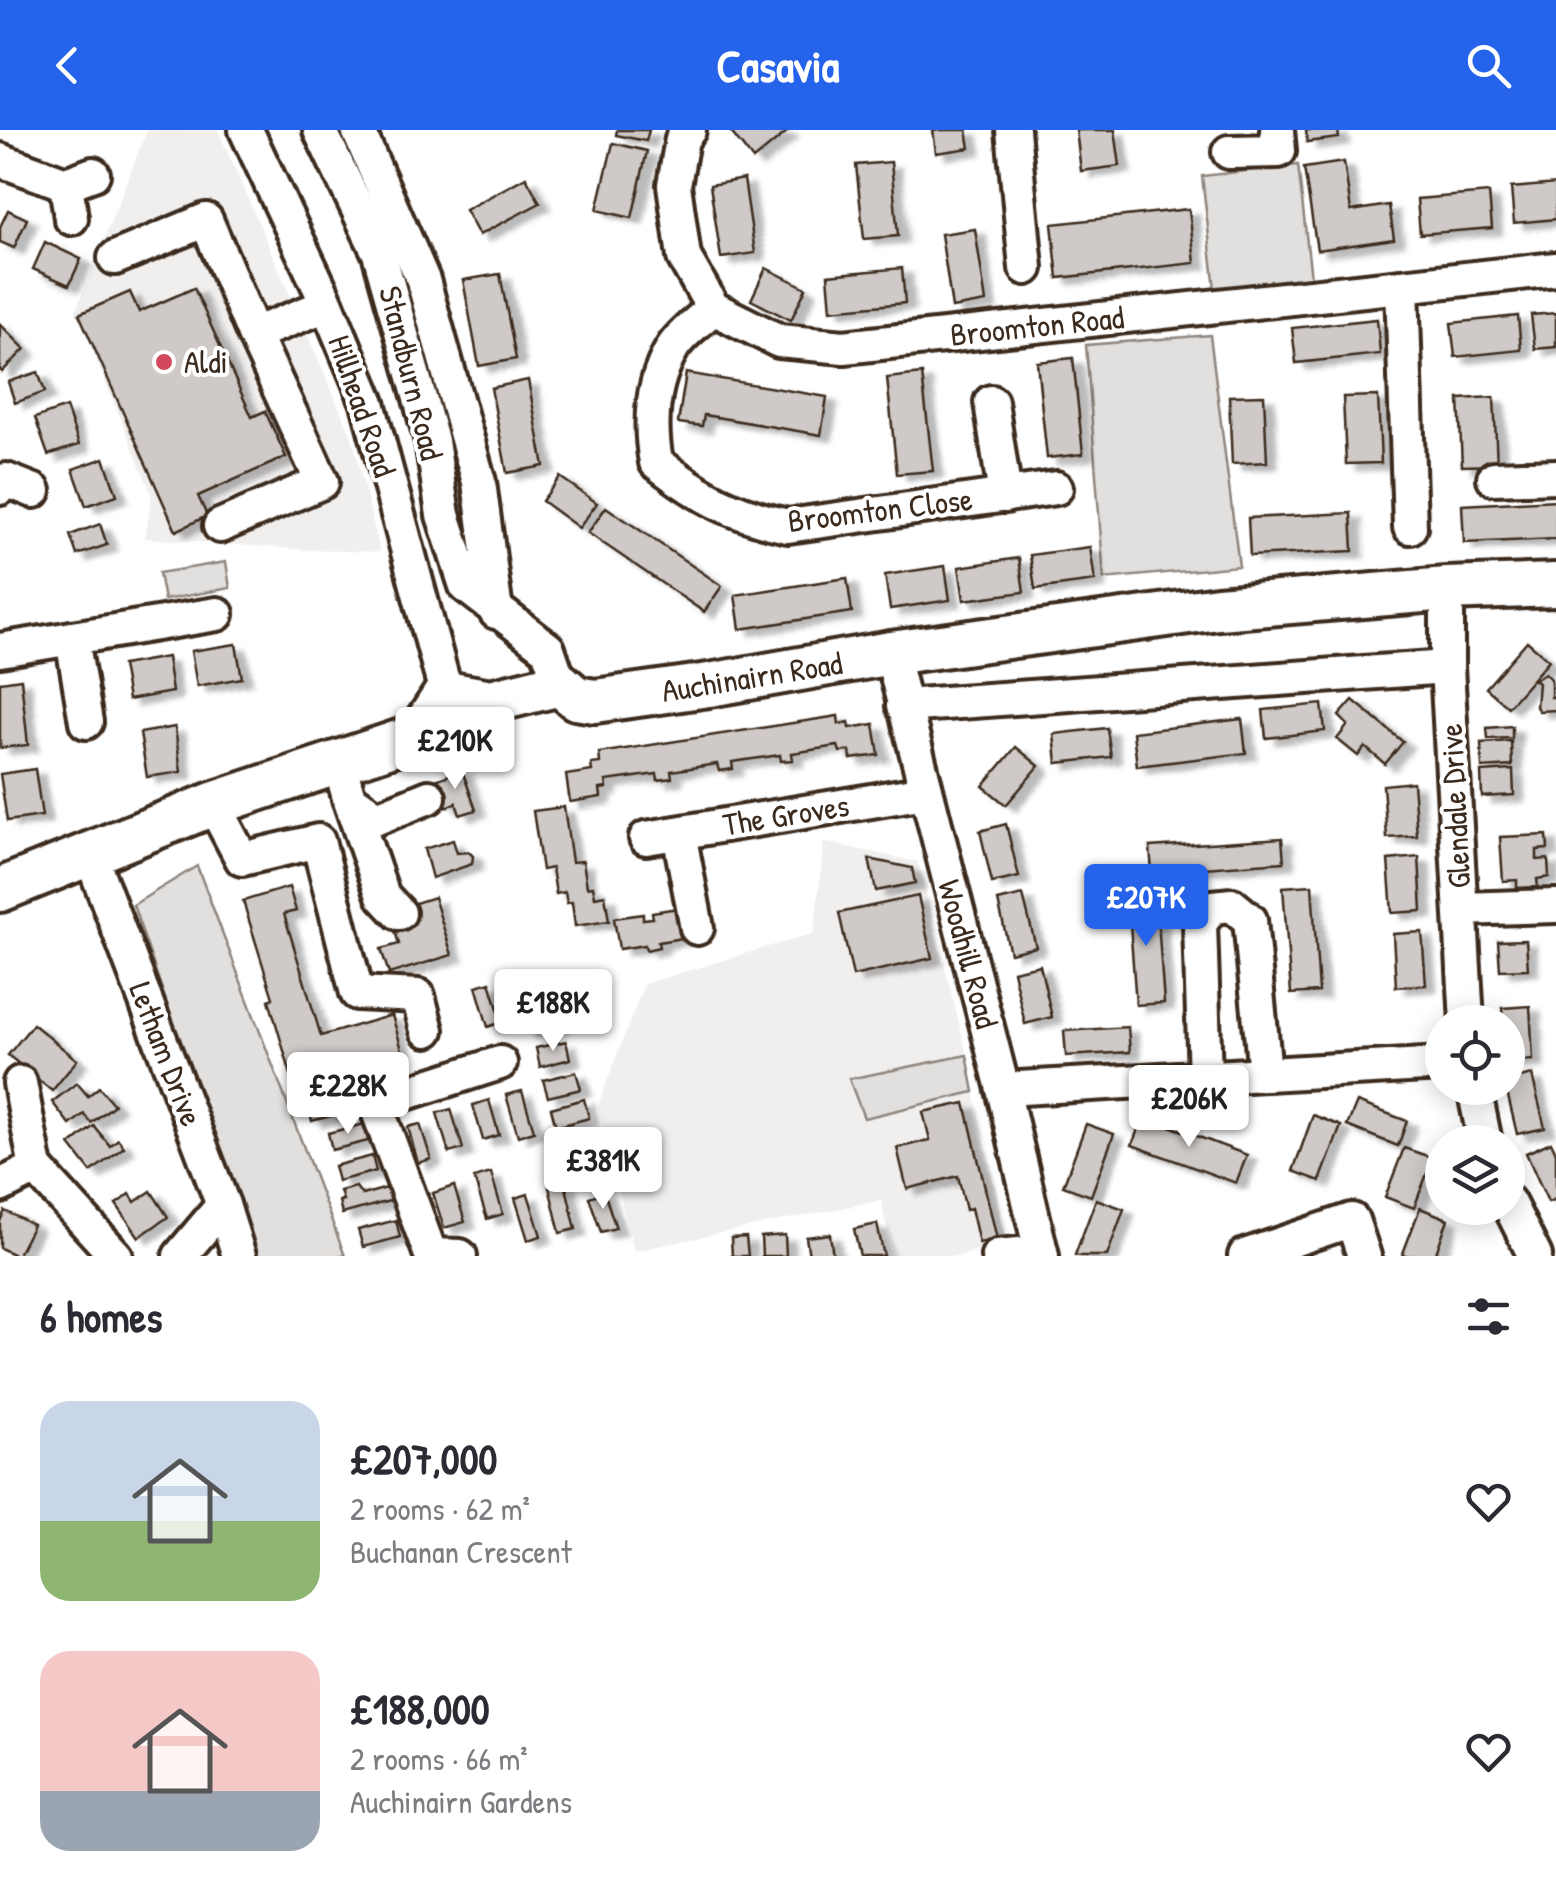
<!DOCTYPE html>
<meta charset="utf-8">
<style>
:root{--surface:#fff;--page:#f7f7f7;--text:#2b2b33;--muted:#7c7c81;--accent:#2563eb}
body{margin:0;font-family:"Patrick Hand",sans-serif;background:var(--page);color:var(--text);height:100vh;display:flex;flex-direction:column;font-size:38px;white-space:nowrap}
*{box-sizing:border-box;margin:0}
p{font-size:32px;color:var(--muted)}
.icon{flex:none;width:55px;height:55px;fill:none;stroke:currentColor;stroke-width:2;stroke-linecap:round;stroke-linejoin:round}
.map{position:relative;height:1126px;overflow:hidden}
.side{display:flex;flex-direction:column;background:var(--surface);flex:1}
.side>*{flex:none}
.buttons{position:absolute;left:1425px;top:875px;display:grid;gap:20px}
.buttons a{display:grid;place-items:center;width:100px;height:100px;border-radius:50%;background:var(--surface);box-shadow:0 5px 25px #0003;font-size:50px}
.price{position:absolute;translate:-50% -85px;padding:0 22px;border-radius:10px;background:#fff;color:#222;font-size:32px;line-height:65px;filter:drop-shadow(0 2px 5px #0008)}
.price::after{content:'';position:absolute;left:50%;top:60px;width:30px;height:22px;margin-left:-15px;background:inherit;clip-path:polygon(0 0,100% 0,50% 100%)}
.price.on{background:var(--accent);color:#fff}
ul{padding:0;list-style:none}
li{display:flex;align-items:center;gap:30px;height:250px;padding:0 40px}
li span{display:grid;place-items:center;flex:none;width:280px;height:200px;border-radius:30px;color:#555}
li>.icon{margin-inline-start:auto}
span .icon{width:120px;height:120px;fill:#fffc;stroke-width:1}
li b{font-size:42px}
h2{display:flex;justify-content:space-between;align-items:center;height:120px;padding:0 40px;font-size:42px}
header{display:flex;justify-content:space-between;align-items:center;height:130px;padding:0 40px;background:var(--accent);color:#fff;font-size:45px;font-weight:800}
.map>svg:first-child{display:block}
.built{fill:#f1efee}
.green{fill:#e2e0de;stroke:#8e857e;stroke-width:2.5}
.building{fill:#cfcac7;stroke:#3b2a1e;stroke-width:2.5;filter:url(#shadow)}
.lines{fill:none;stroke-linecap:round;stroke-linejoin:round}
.minor-casing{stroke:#3b2a1e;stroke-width:40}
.major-casing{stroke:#3b2a1e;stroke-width:50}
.minor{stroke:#fff;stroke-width:32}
.major{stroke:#fff;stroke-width:42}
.poi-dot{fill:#d1495b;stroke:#fff;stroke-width:4}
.labels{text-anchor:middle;stroke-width:8;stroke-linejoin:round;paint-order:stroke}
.street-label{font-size:32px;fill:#3b2a1e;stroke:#fff}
.poi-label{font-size:32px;fill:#3b2a1e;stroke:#fff;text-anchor:start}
</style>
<header><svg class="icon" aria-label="back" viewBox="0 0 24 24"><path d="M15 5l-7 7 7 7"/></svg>Casavia<svg class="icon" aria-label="search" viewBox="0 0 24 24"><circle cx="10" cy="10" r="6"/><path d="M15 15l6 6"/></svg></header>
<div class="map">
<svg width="1556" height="1126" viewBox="0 0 1556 1126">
<defs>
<filter id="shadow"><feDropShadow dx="10" dy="6" stdDeviation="2.5" flood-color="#0004"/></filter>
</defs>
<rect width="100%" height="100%" fill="#fff"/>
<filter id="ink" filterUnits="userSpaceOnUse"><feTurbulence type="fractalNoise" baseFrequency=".01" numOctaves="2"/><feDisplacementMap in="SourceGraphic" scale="20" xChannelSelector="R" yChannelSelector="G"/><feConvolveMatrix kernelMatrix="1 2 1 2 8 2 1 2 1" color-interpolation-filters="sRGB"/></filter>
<g filter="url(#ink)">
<!-- built -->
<g class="built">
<polygon points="147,0 218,0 352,307 380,422 309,420 145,408 152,365 76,180"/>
<polygon points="824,712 918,732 967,925 850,949 864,988 974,962 1007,1111 959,1126 893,1126 881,1070 634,1121 598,975 644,854 814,803"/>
</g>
<!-- green -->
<g class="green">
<polygon points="1298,35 1311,148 1215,159 1202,46"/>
<polygon points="1210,205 1239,436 1104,449 1086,215"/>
<polygon points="226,432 230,458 164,470 159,443"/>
<polygon points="197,736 345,1126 253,1126 133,775"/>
<polygon points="967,925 974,962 864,988 849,949"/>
</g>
<!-- building -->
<g class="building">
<polygon points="617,0 649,0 646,11 616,5"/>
<polygon points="733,0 787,0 788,1 753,30 731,2"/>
<polygon points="933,0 967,0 970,18 936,23"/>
<polygon points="1076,0 1115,0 1120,36 1081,41"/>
<polygon points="1306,0 1338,0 1339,8 1307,12"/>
<polygon points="613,13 647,21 632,88 597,80"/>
<polygon points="891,32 898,106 864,109 856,35"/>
<polygon points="1344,32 1351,81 1389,75 1394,109 1317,120 1304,38"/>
<polygon points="526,47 540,73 479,105 465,80"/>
<polygon points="744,49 755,123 721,128 710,55"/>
<polygon points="1556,54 1556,89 1514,93 1511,58"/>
<polygon points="1489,63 1492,98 1420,104 1417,69"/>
<polygon points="1189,79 1195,133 1058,148 1052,94"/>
<polygon points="8,80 27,89 14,118 0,112 0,97"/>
<polygon points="975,99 986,172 952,178 941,104"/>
<polygon points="45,112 81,129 69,155 33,139"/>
<polygon points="766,138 806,158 791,190 751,170"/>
<polygon points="902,138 905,173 831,180 828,145"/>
<polygon points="500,144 516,229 479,236 463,150"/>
<polygon points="194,158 252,287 265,281 286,327 198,366 207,386 176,401 79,184 130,162 139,182"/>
<polygon points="1556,183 1556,217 1535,219 1531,185"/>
<polygon points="1518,186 1521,220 1455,227 1451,193"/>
<polygon points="1377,189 1380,224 1296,233 1292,198"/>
<polygon points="0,194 25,219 2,242 0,240"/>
<polygon points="1073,228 1083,324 1047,328 1037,232"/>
<polygon points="38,242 45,262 15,273 8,252"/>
<polygon points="686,243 827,267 821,305 704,285 702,296 678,293"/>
<polygon points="922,244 933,341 897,344 887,248"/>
<polygon points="528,250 544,336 507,343 491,258"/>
<polygon points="1264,265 1267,332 1232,334 1229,266"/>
<polygon points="1378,266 1381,333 1346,334 1343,267"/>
<polygon points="1494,267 1497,335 1462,336 1459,269"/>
<polygon points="66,277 79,315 48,325 35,288"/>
<polygon points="104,328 117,365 86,376 73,339"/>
<polygon points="560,347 597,373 579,398 542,371"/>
<polygon points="1556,370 1556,409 1464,413 1462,375"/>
<polygon points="606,377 722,456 704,482 588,403"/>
<polygon points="1351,383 1353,421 1250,426 1248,388"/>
<polygon points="100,394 107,415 77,425 70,405"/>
<polygon points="1090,417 1095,451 1035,459 1030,425"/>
<polygon points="1019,428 1024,462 964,470 959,437"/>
<polygon points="945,436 950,470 890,479 885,445"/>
<polygon points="847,448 852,482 740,499 735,465"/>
<polygon points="1527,511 1549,530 1508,577 1486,558"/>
<polygon points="236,514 242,548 197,556 191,521"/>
<polygon points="167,527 172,562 128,570 122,535"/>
<polygon points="1545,543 1551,549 1551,567 1556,567 1556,580 1539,581 1536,577 1538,553 1534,550"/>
<polygon points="21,549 28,615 0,618 0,552"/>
<polygon points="1353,570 1403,612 1385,634 1365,617 1358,626 1337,609 1348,595 1339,586"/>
<polygon points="1322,574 1325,601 1266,608 1263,580"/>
<polygon points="838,586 839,594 849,592 850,598 874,594 879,625 851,629 850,621 840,622 838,616 792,623 793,630 781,631 780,625 732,632 733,639 719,641 717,634 671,641 672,648 658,650 657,644 606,651 607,658 600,659 601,667 570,672 566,645 592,641 591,634 600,633 599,623"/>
<polygon points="1242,589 1246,623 1137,636 1133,602"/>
<polygon points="1512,596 1512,608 1488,609 1487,598"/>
<polygon points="175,597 181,642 147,647 140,603"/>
<polygon points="1107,598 1111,627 1057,633 1054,604"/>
<polygon points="1511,611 1512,636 1482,638 1481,613"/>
<polygon points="1016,617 1039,636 1006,675 983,656"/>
<polygon points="35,639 42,686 7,691 0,644"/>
<polygon points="462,640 476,680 460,685 456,673 447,677 444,669 440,670 433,651"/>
<polygon points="1513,640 1514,665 1482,667 1481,642"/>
<polygon points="1413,652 1417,706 1387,708 1383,655"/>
<polygon points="564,677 572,732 583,731 587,757 593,756 595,767 605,765 609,791 575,796 572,772 567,773 565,762 556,764 552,738 542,740 533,681"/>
<polygon points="1006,694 1019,747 992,753 980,701"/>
<polygon points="1547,705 1548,719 1537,720 1537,730 1548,729 1549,747 1537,749 1538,757 1517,758 1517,750 1503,751 1500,707"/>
<polygon points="1282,708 1284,732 1152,742 1150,717"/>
<polygon points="453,710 457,723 469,722 473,726 472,734 432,748 424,719"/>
<polygon points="1419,727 1422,781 1392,783 1388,730"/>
<polygon points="869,729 912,738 915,753 876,761"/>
<polygon points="1312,755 1319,862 1291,864 1283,757"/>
<polygon points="289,757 296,781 284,784 321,906 392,885 402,920 337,939 335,935 292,948 269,870 273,868 243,771"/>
<polygon points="1156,764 1164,873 1136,875 1128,766"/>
<polygon points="1023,765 1036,817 1010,823 998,771"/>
<polygon points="918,766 932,828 853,846 839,783"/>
<polygon points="434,767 452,825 389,844 381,819 399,814 392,792 417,789 412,774"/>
<polygon points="678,778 683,808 658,812 659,817 646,820 645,815 619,819 614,788 643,784 643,789 653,788 652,782"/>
<polygon points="1422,802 1426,855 1396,857 1393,804"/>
<polygon points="1526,810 1528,839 1500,840 1498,811"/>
<polygon points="1040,835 1052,887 1025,894 1013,841"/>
<polygon points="552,842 557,860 519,870 514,852"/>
<polygon points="490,852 502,892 488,897 476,856"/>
<polygon points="557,874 562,893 525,902 520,883"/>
<polygon points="1530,876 1533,930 1508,931 1508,892 1503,892 1502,878"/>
<polygon points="33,894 77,930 52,961 8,925"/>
<polygon points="1128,897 1130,922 1066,926 1064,901"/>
<polygon points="566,911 570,929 540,937 536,918"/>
<polygon points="576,942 581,959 548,967 543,950"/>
<polygon points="1532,945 1545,998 1517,1004 1506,958 1508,951"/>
<polygon points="77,953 88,966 99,957 114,975 91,993 84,984 70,995 52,972"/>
<polygon points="522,961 534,1001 518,1006 506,965"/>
<polygon points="360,963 364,977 312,991 308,976"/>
<polygon points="584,969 589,988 556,997 551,978"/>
<polygon points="489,970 499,1005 483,1010 473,975"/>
<polygon points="1357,972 1407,991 1398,1016 1347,996"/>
<polygon points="965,973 997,1109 979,1113 971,1078 966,1080 958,1046 907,1059 897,1018 930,1010 923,982"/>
<polygon points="451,979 463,1019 449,1023 437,983"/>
<polygon points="1313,985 1341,996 1320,1051 1293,1041"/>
<polygon points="1143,986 1247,1025 1236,1053 1132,1015"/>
<polygon points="364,994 368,1011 332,1020 328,1003"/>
<polygon points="420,994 431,1029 418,1033 408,997"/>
<polygon points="1086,994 1114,1004 1091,1066 1063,1056"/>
<polygon points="94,996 110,1016 118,1009 124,1017 91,1042 70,1015"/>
<polygon points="592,999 598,1018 570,1027 564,1007"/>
<polygon points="1551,1012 1556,1023 1556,1069 1548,1072 1526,1023"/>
<polygon points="1404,1018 1433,1028 1414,1078 1385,1067"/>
<polygon points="372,1026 376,1041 338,1051 334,1036"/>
<polygon points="491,1043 503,1084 487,1089 474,1048"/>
<polygon points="565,1053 576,1099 560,1103 549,1057"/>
<polygon points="454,1056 465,1092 444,1098 433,1063"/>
<polygon points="356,1057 362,1065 390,1057 393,1070 342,1084 339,1071 343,1070 340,1061"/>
<polygon points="151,1061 168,1087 139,1107 116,1074 130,1064 135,1072"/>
<polygon points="604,1062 616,1098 601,1102 589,1067"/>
<polygon points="528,1064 541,1106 528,1110 515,1068"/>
<polygon points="1096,1069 1124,1079 1107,1126 1079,1126 1075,1125"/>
<polygon points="1420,1078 1448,1089 1435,1126 1402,1126"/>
<polygon points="5,1081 33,1095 17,1126 0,1118 0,1091"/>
<polygon points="396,1090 400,1107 363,1117 358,1100"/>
<polygon points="877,1094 884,1126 860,1126 854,1099"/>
<polygon points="830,1104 833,1126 809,1126 806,1107"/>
<polygon points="785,1105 786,1126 762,1126 761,1107"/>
<polygon points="746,1107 748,1126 732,1126 731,1108"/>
</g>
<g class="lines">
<defs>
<g id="minor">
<polyline points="246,0 323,165 368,273 446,563"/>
<polyline points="320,0 379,123 432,311 443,385 466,456 548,519 560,554"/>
<polyline points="358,0 423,150 479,352 496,482"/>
<polyline points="689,0 682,9 674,55 684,127 713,178 779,211 844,217 1556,139"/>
<polyline points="1013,0 1026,138"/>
<polyline points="1229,22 1279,21 1277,0"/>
<polyline points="0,30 66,54"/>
<polyline points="71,88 66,54 93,44"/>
<polyline points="115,128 206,90 254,204"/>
<polyline points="1402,156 1410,397"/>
<path d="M713,178C701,190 682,203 673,217C652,252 649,293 656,332C701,367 732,384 788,396L1056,358"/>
<polyline points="991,272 1005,366"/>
<polyline points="1494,348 1556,346"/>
<polyline points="0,358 6,350 34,361"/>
<polyline points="220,396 322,352 254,204 327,175"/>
<polyline points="1447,459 1447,537 1467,892"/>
<polyline points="72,508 86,592"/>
<polyline points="0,520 217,484"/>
<polyline points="891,523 1003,959 1042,1126"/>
<polyline points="903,576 1447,537"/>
<polyline points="339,632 349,668 377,688 429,667"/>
<polyline points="349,668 383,766 399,783"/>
<polyline points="213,674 242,729 318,711 357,863 418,866 427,900"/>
<polyline points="679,703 697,798"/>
<polyline points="646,708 926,662"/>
<polyline points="90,724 223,1075 239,1126"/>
<polyline points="1461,779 1556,776"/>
<polyline points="1205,948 1200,794 1212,777 1232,775 1250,790 1265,943"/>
<polyline points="20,953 36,1038 116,1126"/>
<polyline points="1474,958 1485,1012"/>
<polyline points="1003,959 1442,934"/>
<polyline points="0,1056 36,1038"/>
<polyline points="1508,1072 1535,1126"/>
<polyline points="180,1126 223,1075"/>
<polyline points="460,1126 431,1125 375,973 500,933"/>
<polyline points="998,1126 1041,1122"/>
<polyline points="1245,1126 1352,1090 1364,1126"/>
</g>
<polyline id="major" points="0,760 213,674 405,610 422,600 446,563 491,571 560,554 576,568 595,571 709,555 891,523 1218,478 1447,459 1556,455"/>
</defs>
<!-- minor casing -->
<use href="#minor" class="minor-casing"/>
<!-- major casing -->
<use href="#major" class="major-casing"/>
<!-- minor -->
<use href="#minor" class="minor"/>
<!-- major -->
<use href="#major" class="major"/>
</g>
</g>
<!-- markers -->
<circle class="poi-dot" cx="164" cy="232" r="10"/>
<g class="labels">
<!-- street labels -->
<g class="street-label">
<text transform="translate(1037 196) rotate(-6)" y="11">Broomton Road</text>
<text transform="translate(411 243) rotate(76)" y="11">Standburn Road</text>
<text transform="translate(362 276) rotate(71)" y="11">Hillhead Road</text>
<text transform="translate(880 380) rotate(-7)" y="11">Broomton Close</text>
<text transform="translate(752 547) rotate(-9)" y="11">Auchinairn Road</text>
<text transform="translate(1455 676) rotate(-93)" y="11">Glendale Drive</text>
<text transform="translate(786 685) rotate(-9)" y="11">The Groves</text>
<text transform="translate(968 824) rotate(75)" y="11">Woodhill Road</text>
<text transform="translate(166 924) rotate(69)" y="11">Letham Drive</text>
</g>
<!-- poi labels -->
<g class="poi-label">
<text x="184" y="243">Aldi</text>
</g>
</g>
</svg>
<div class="buttons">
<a><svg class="icon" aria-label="locate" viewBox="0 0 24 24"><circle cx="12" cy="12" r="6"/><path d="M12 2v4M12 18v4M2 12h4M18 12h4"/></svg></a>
<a><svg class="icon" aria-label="layers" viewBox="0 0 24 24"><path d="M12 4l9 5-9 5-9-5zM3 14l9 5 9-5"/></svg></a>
</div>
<b class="price" style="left:455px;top:662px">£210K</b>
<b class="price on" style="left:1146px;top:819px">£207K</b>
<b class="price" style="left:553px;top:924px">£188K</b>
<b class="price" style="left:348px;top:1007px">£228K</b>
<b class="price" style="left:1189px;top:1020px">£206K</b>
<b class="price" style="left:603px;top:1082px">£381K</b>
</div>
<section class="side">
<h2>6 homes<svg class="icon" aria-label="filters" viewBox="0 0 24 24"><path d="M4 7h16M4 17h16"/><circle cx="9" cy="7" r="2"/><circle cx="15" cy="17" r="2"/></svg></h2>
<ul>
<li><span style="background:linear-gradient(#c9d6e8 60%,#8fb573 0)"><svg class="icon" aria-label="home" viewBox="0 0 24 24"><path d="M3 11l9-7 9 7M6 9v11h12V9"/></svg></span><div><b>£207,000</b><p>2 rooms · 62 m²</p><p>Buchanan Crescent</p></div><svg class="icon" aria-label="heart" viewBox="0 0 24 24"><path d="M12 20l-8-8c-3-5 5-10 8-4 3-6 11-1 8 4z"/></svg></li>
<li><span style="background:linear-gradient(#f6c9c9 70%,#9aa5b1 0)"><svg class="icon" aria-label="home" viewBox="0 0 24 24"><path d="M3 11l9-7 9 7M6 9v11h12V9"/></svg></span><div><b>£188,000</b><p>2 rooms · 66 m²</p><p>Auchinairn Gardens</p></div><svg class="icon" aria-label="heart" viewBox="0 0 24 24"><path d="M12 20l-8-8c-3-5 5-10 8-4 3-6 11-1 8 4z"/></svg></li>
</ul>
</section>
